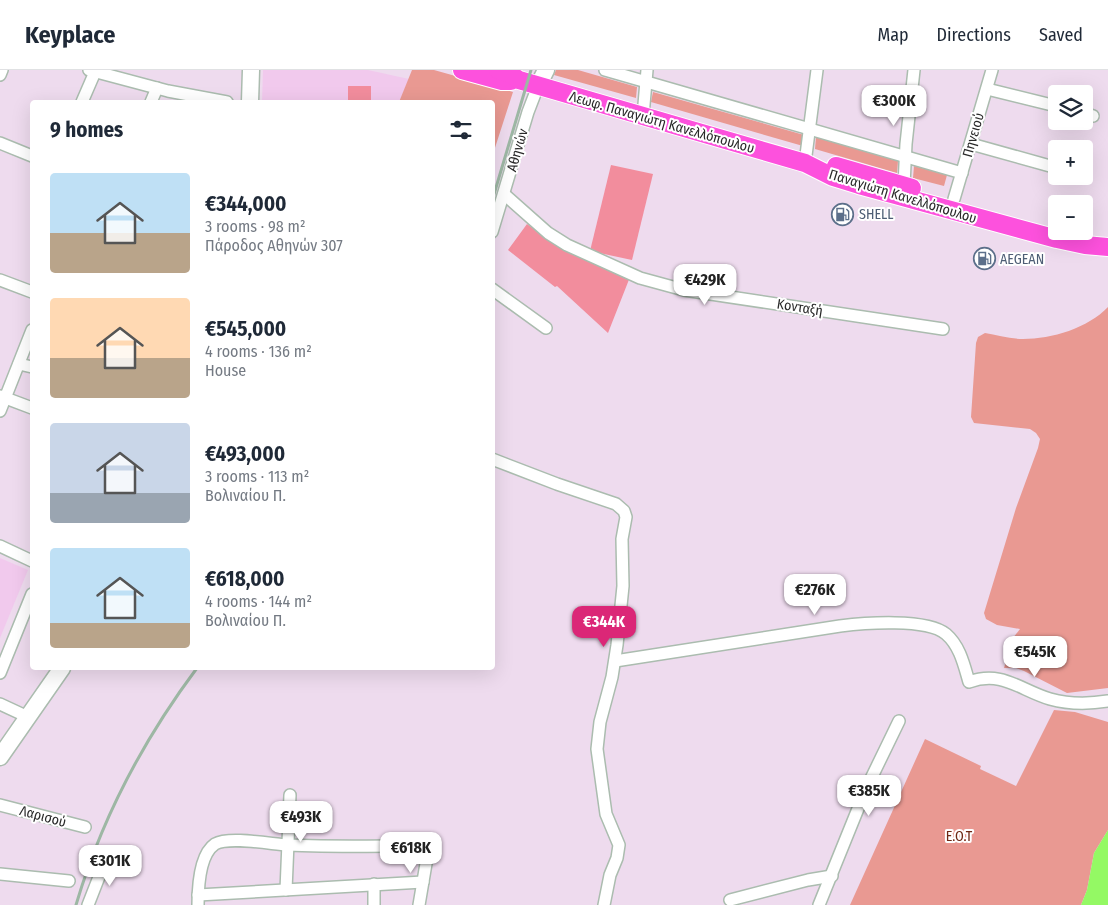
<!DOCTYPE html>
<meta charset="utf-8">
<style>
:root{--surface:#fff;--page:#f2f2f3;--text:#1f2937;--muted:#747a83;--line:#e0e1e3;--accent:#db2777}
body{margin:0;font-family:"Fira Sans Condensed",sans-serif;background:var(--page);color:var(--text);height:100vh;display:flex;flex-direction:column;font-size:19px;white-space:nowrap}
*{box-sizing:border-box;margin:0}
p{font-size:16px;color:var(--muted)}
.icon{flex:none;width:28px;height:28px;fill:none;stroke:currentColor;stroke-width:2;stroke-linecap:round;stroke-linejoin:round}
.map{position:relative;flex:1;overflow:hidden}
.drawer{position:absolute;left:30px;top:30px;width:465px;height:570px;display:flex;flex-direction:column;background:var(--surface);border-radius:5px;box-shadow:0 5px 20px #0002}
.drawer>*{flex:none}
.buttons{position:absolute;left:1048px;top:15px;display:grid;gap:10px}
.buttons a{display:grid;place-items:center;width:45px;height:45px;border-radius:5px;background:var(--surface);box-shadow:0 5px 20px #0002;font-size:25px}
.price{position:absolute;translate:-50% -42px;padding:0 11px;border-radius:10px;background:#fff;color:#222;font-size:16px;line-height:32px;filter:drop-shadow(0 1px 2px #0008)}
.price::after{content:'';position:absolute;left:50%;top:30px;width:15px;height:11px;margin-left:-8px;background:inherit;clip-path:polygon(0 0,100% 0,50% 100%)}
.price.active{background:var(--accent);color:#fff}
ul{padding:0;list-style:none}
li{display:flex;align-items:center;gap:15px;height:125px;padding:0 20px}
li span{display:grid;place-items:center;flex:none;width:140px;height:100px;border-radius:5px;color:#555}
li>.icon{margin-inline-start:auto}
span .icon{width:60px;height:60px;fill:#fffc;stroke-width:1}
li b{font-size:21px}
h2{display:flex;justify-content:space-between;align-items:center;height:60px;padding:0 20px;font-size:21px}
header{display:flex;align-items:center;gap:30px;box-sizing:border-box;height:70px;padding:0 25px;background:var(--surface);border-bottom:1px solid var(--line)}
header strong{font-size:24px}
nav{display:flex;gap:28px;margin-inline-start:auto;font-size:18px}
.map>svg:first-child{display:block}
.education{fill:#f1c9ed}
.green{fill:#e99992}
.pitch{fill:#f28d9d}
.water{fill:#94f964}
.lines{fill:none;stroke-linecap:round;stroke-linejoin:round}
.street-casing{stroke:#abbcaf;stroke-width:14}
.secondary-casing{stroke:#abbcaf;stroke-width:19}
.primary-casing{stroke:#fff;stroke-width:20}
.street{stroke:#fff;stroke-width:11}
.secondary{stroke:#fff;stroke-width:16}
.primary{stroke:#fd51dd;stroke-width:18}
.rail{stroke:#9db7a4;stroke-width:3}
.labels{text-anchor:middle;stroke-width:4;stroke-linejoin:round;paint-order:stroke}
.street-label{font-size:14px;fill:#2a2a2a;stroke:#fff}
.service-label{font-size:14px;fill:#4e5e75;stroke:#fff;text-anchor:start}
.park-label{font-size:14px;fill:#6e2713;stroke:#fff}
</style>
<header>
<strong>Keyplace</strong>
<nav><a>Map</a><a>Directions</a><a>Saved</a></nav>
</header>
<div class="map">
<svg width="1108" height="835" viewBox="0 0 1108 835">
<rect width="100%" height="100%" fill="#eedbee"/>
<!-- education -->
<g class="education">
<polygon points="263,0 368,0 409,9 399,32 262,32"/>
<polygon points="0,488 28,500 0,568"/>
</g>
<!-- green -->
<g class="green">
<polygon points="412,0 434,0 513,22 493,84 492,32 399,32"/>
<polygon points="556,0 578,0 637,17 636,28 554,5"/>
<polygon points="653,22 804,65 803,76 651,32"/>
<polygon points="816,67 898,91 897,103 815,79"/>
<polygon points="914,96 947,105 944,116 913,108"/>
<path d="M1108,237V618L1067,623L1024,601L1016,598H1004L1013,568L1020,559L997,555L986,549L984,543L1016,438L1038,378L1040,369L1036,363L1030,359L974,353L971,347L976,273L978,267L985,263C997,265 1010,269 1023,269C1052,269 1088,258 1108,237Z"/>
<polygon points="1054,640 1075,642 1108,652 1108,760 1094,783 1087,820 1081,835 850,835 925,669 981,696 980,699 1016,716"/>
</g>
<!-- pitch -->
<g class="pitch">
<rect x="348" y="16" width="23" height="16"/>
<polygon points="611,95 653,104 632,190 590,181"/>
<polygon points="527,154 561,178 578,187 630,207 608,263 557,216 555,217 508,180"/>
</g>
<!-- water -->
<polygon class="water" points="1108,760 1108,835 1081,835 1087,820 1094,783"/>
<g class="lines">
<defs>
<g id="street">
<polyline points="89,0 168,21 227,32"/>
<polyline points="605,0 962,103"/>
<polyline points="0,5 2,0"/>
<polyline points="987,19 1056,36"/>
<polyline points="82,32 95,2"/>
<polyline points="151,32 157,18"/>
<polyline points="1084,43 1093,46"/>
<polyline points="643,46 647,0"/>
<polyline points="0,73 32,86"/>
<polyline points="971,74 1050,96"/>
<polyline points="805,93 817,0"/>
<polyline points="904,115 906,74 914,0"/>
<polyline points="504,124 548,163 567,175 640,208 684,220 943,259"/>
<polyline points="954,129 992,0"/>
<polyline points="492,162 528,42 538,16"/>
<polyline points="0,210 32,222"/>
<polyline points="492,219 546,258"/>
<polyline points="19,294 32,297"/>
<polyline points="0,326 32,338"/>
<polyline points="0,341 32,260"/>
<polyline points="492,389 557,414 616,434 624,441 626,447 622,469 623,516 617,575 612,607 600,652 597,679 606,744 619,775 617,788 610,805 604,835"/>
<polyline points="0,476 32,491"/>
<path d="M615,591L840,556C864,553 927,548 946,564C960,576 964,595 969,612C1002,600 1020,620 1050,629C1068,634 1090,634 1108,631"/>
<polyline points="0,603 32,524"/>
<polyline points="0,634 28,647"/>
<polyline points="0,735 85,757"/>
<polyline points="0,804 69,811"/>
<polyline points="374,814 374,835"/>
<polyline points="286,820 290,725"/>
<polyline points="198,825 423,812"/>
<polyline points="730,830 808,810 832,806"/>
<polyline points="88,835 106,789"/>
<path d="M198,835C198,818 199,785 215,774C229,766 271,774 287,775C334,777 382,776 429,776L419,835"/>
<polyline points="819,835 866,719 899,651"/>
</g>
<g id="secondary">
<polyline points="538,16 546,0"/>
<polyline points="250,32 251,0"/>
<polyline points="0,687 62,598"/>
</g>
<g id="primary">
<polyline points="462,0 502,11 511,11"/>
<polyline points="498,0 510,4 519,10 805,93 833,107 859,115 1057,169 1085,175 1108,177"/>
<polyline points="836,96 912,118"/>
</g>
</defs>
<!-- street casing -->
<use href="#street" class="street-casing"/>
<!-- secondary casing -->
<use href="#secondary" class="secondary-casing"/>
<!-- primary casing -->
<use href="#primary" class="primary-casing"/>
<!-- street -->
<use href="#street" class="street"/>
<!-- secondary -->
<use href="#secondary" class="secondary"/>
<!-- primary -->
<use href="#primary" class="primary"/>
<!-- rail -->
<g class="rail">
<polyline points="492,131 531,0"/>
<path d="M76,835C101,750 144,669 197,598"/>
</g>
</g>
<!-- icons -->
<defs>
<symbol id="fuel-ring" viewBox="-11 -11 22 22"><circle r="9.5" fill="#fff" stroke="#5c6f8a" stroke-width="1.5"/><path d="M-5.5-6h7V0h2V4h1.3V-2.5L3-4.5l.8-.8L6-3V5H2.5V1h-1V6h-7ZM-4.2-4.7v3.2H.2V-4.7Z" fill="#5c6f8a"/></symbol>
</defs>
<g fill-rule="evenodd">
<use href="#fuel-ring" x="830" y="132" width="25" height="25"/>
<use href="#fuel-ring" x="972" y="176" width="25" height="25"/>
</g>
<g class="labels">
<!-- street labels -->
<g class="street-label">
<text transform="translate(662 52) rotate(16)" y="5">Λεωφ. Παναγιώτη Κανελλόπουλου</text>
<text transform="translate(973 65) rotate(-74)" y="5">Πηνειού</text>
<text transform="translate(517 80) rotate(-74)" y="5">Αθηνών</text>
<text transform="translate(903 126) rotate(17)" y="5">Παναγιώτη Κανελλόπουλου</text>
<text transform="translate(800 237) rotate(9)" y="5">Κονταξή</text>
<text transform="translate(43 746) rotate(15)" y="5">Λαρισού</text>
</g>
<!-- service labels -->
<g class="service-label">
<text x="859" y="149">SHELL</text>
<text x="1000" y="194">AEGEAN</text>
</g>
<!-- park labels -->
<g class="park-label">
<text x="959" y="771">E.O.T</text>
</g>
</g>
</svg>
<div class="buttons">
<a><svg class="icon" aria-label="layers" viewBox="0 0 24 24"><path d="M12 4l9 5-9 5-9-5zM3 14l9 5 9-5"/></svg></a>
<a>+</a>
<a>−</a>
</div>
<b class="price" style="left:894px;top:57px">€300K</b>
<b class="price" style="left:705px;top:236px">€429K</b>
<b class="price" style="left:815px;top:546px">€276K</b>
<b class="price active" style="left:604px;top:578px">€344K</b>
<b class="price" style="left:1035px;top:608px">€545K</b>
<b class="price" style="left:869px;top:747px">€385K</b>
<b class="price" style="left:301px;top:773px">€493K</b>
<b class="price" style="left:411px;top:804px">€618K</b>
<b class="price" style="left:110px;top:817px">€301K</b>
<section class="drawer">
<h2>9 homes<svg class="icon" aria-label="filters" viewBox="0 0 24 24"><path d="M4 7h16M4 17h16"/><circle cx="9" cy="7" r="2"/><circle cx="15" cy="17" r="2"/></svg></h2>
<ul>
<li><span style="background:linear-gradient(#bfe0f5 60%,#b9a48a 0)"><svg class="icon" aria-label="home" viewBox="0 0 24 24"><path d="M3 11l9-7 9 7M6 9v11h12V9"/></svg></span><div><b>€344,000</b><p>3 rooms · 98 m²</p><p>Πάροδος Αθηνών 307</p></div></li>
<li><span style="background:linear-gradient(#ffd9b3 60%,#b9a48a 0)"><svg class="icon" aria-label="home" viewBox="0 0 24 24"><path d="M3 11l9-7 9 7M6 9v11h12V9"/></svg></span><div><b>€545,000</b><p>4 rooms · 136 m²</p><p>House</p></div></li>
<li><span style="background:linear-gradient(#c9d6e8 70%,#9aa5b1 0)"><svg class="icon" aria-label="home" viewBox="0 0 24 24"><path d="M3 11l9-7 9 7M6 9v11h12V9"/></svg></span><div><b>€493,000</b><p>3 rooms · 113 m²</p><p>Βολιναίου Π.</p></div></li>
<li><span style="background:linear-gradient(#bfe0f5 75%,#b9a48a 0)"><svg class="icon" aria-label="home" viewBox="0 0 24 24"><path d="M3 11l9-7 9 7M6 9v11h12V9"/></svg></span><div><b>€618,000</b><p>4 rooms · 144 m²</p><p>Βολιναίου Π.</p></div></li>
</ul>
</section>
</div>
